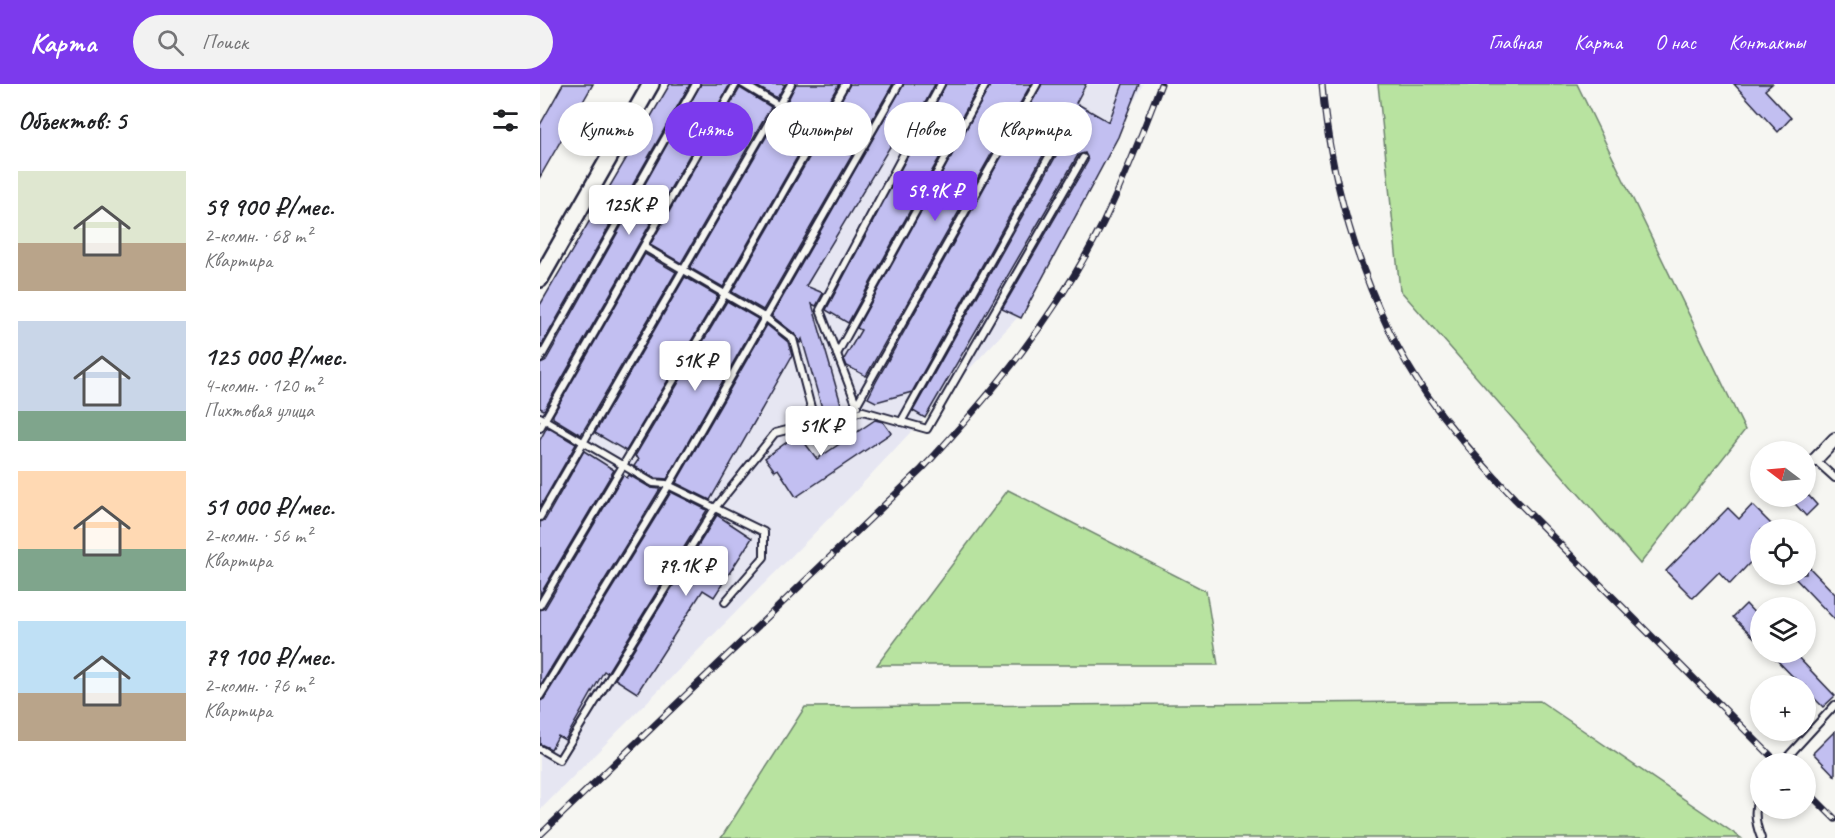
<!DOCTYPE html>
<html lang="ru">
<meta charset="utf-8">
<style>
:root{--surface:#fff;--page:#f2f2f2;--text:#202124;--muted:#757577;--accent:#7c3aed}
body{margin:0;font-family:Caveat,sans-serif;background:var(--page);color:var(--text);height:100vh;display:flex;flex-direction:column;font-size:22px;white-space:nowrap}
*{box-sizing:border-box;margin:0}
p{font-size:20px;color:var(--muted)}
.icon{flex:none;width:33px;height:33px;fill:none;stroke:currentColor;stroke-width:2;stroke-linecap:round;stroke-linejoin:round}
.map{position:relative;flex:1;overflow:hidden}
.sheet{display:flex;flex-direction:column;background:var(--surface);width:540px}
.sheet>*{flex:none}
.hud{position:absolute;left:18px;top:18px;width:570px;height:54px;display:flex;gap:12px}
.needle{width:39px;rotate:286deg}
.controls{position:absolute;left:1210px;top:357px;display:grid;gap:12px}
.controls a{display:grid;place-items:center;width:66px;height:66px;border-radius:50%;background:var(--surface);box-shadow:0 3px 9px #0003;font-size:30px}
.price{position:absolute;translate:-50% -51px;padding:0 14px;border-radius:6px;background:#fff;color:#222;font-size:20px;line-height:39px;filter:drop-shadow(0 2px 3px #0008)}
.price::after{content:'';position:absolute;left:50%;top:36px;width:18px;height:14px;margin-left:-9px;background:inherit;clip-path:polygon(0 0,100% 0,50% 100%)}
.price.selected{background:var(--accent);color:#fff}
ul{padding:0;list-style:none}
li{display:flex;align-items:center;gap:18px;height:150px;padding:0 18px}
li span{display:grid;place-items:center;flex:none;width:168px;height:120px;border-radius:0px;color:#555}
li>.icon{margin-inline-start:auto}
span .icon{width:72px;height:72px;fill:#fffc;stroke-width:1}
li b{font-size:26px}
h2{display:flex;justify-content:space-between;align-items:center;height:72px;padding:0 18px;font-size:26px}
.chip{padding:0 21px;border-radius:27px;background:var(--surface);box-shadow:0 3px 9px #0003;font-size:21px;line-height:54px}
.chip.selected{background:var(--accent);color:#fff}
header{display:flex;align-items:center;gap:36px;box-sizing:border-box;height:84px;padding:0 30px;background:var(--accent);color:#fff}
header strong{font-size:28px}
nav{display:flex;gap:33px;margin-inline-start:auto;font-size:21px}
.search{width:420px;height:54px;background:var(--page);display:flex;align-items:center;gap:15px;box-sizing:border-box;padding:0 21px;border-radius:33px;color:var(--muted);font-size:22px}
main{display:flex;flex:1;min-height:0}
.map>svg:first-child{display:block}
.built{fill:#e6e6f2}
.green{fill:#b8e3a0;stroke:#6d826e;stroke-width:1.5}
.building{fill:#c2bff1;stroke:#22223b;stroke-width:1.5}
.lines{fill:none;stroke-linecap:round;stroke-linejoin:round}
.service-casing{stroke:#22223b;stroke-width:10}
.minor-casing{stroke:#22223b;stroke-width:16}
.tertiary-casing{stroke:#22223b;stroke-width:20}
.service{stroke:#f6f6f2;stroke-width:6}
.minor{stroke:#f6f6f2;stroke-width:12}
.tertiary{stroke:#f6f6f2;stroke-width:15}
.rail-casing{stroke:#22223b;stroke-width:7}
.rail{stroke:#f6f6f2;stroke-width:4.5;stroke-dasharray:14;stroke-linecap:butt}
</style>
<header>
<strong>Карта</strong>
<div class="search"><svg class="icon" aria-label="search" viewBox="0 0 24 24"><circle cx="10" cy="10" r="6"/><path d="M15 15l6 6"/></svg>Поиск</div>
<nav><a>Главная</a><a>Карта</a><a>О нас</a><a>Контакты</a></nav>
</header>
<main>
<section class="sheet">
<h2>Объектов: 5<svg class="icon" aria-label="filters" viewBox="0 0 24 24"><path d="M4 7h16M4 17h16"/><circle cx="9" cy="7" r="2"/><circle cx="15" cy="17" r="2"/></svg></h2>
<ul>
<li><span style="background:linear-gradient(#dfe7d0 60%,#b9a48a 0)"><svg class="icon" aria-label="home" viewBox="0 0 24 24"><path d="M3 11l9-7 9 7M6 9v11h12V9"/></svg></span><div><b>59 900 ₽/мес.</b><p>2-комн. · 68 m²</p><p>Квартира</p></div></li>
<li><span style="background:linear-gradient(#c9d6e8 75%,#7fa58c 0)"><svg class="icon" aria-label="home" viewBox="0 0 24 24"><path d="M3 11l9-7 9 7M6 9v11h12V9"/></svg></span><div><b>125 000 ₽/мес.</b><p>4-комн. · 120 m²</p><p>Пихтовая улица</p></div></li>
<li><span style="background:linear-gradient(#ffd9b3 65%,#7fa58c 0)"><svg class="icon" aria-label="home" viewBox="0 0 24 24"><path d="M3 11l9-7 9 7M6 9v11h12V9"/></svg></span><div><b>51 000 ₽/мес.</b><p>2-комн. · 56 m²</p><p>Квартира</p></div></li>
<li><span style="background:linear-gradient(#bfe0f5 60%,#b9a48a 0)"><svg class="icon" aria-label="home" viewBox="0 0 24 24"><path d="M3 11l9-7 9 7M6 9v11h12V9"/></svg></span><div><b>79 100 ₽/мес.</b><p>2-комн. · 76 m²</p><p>Квартира</p></div></li>
</ul>
</section>
<div class="map">
<svg width="1295" height="754" viewBox="0 0 1295 754">
<rect width="100%" height="100%" fill="#f6f6f2"/>
<filter id="ink" filterUnits="userSpaceOnUse"><feTurbulence type="fractalNoise" baseFrequency=".0167" numOctaves="2"/><feDisplacementMap in="SourceGraphic" scale="12" xChannelSelector="R" yChannelSelector="G"/><feConvolveMatrix kernelMatrix="1 2 1 2 8 2 1 2 1" color-interpolation-filters="sRGB"/></filter>
<g filter="url(#ink)">
<!-- built -->
<polygon class="built" points="130,0 603,0 478,233 310,413 0,726 0,222"/>
<!-- green -->
<g class="green">
<polygon points="838,0 1037,0 1205,346 1100,480 860,206"/>
<polygon points="468,406 666,507 678,581 337,581"/>
<polygon points="1000,617 1201,754 181,754 265,623"/>
</g>
<!-- building -->
<g class="building">
<polygon points="23,0 53,0 0,93 0,41"/>
<polygon points="130,0 150,0 0,264 0,221"/>
<polygon points="161,0 190,0 4,326 0,324 0,280 5,278"/>
<polygon points="213,0 245,0 237,14"/>
<polygon points="256,0 299,0 277,38 246,20"/>
<polygon points="310,0 353,0 317,62 286,44"/>
<polygon points="364,0 395,0 376,36 369,31 266,202 283,209 276,222 272,220 303,327 284,331 262,255 260,259 256,251 232,232"/>
<polygon points="406,0 440,0 308,239 286,226"/>
<polygon points="451,0 491,0 326,292 307,282 304,275 321,246 317,244"/>
<polygon points="502,0 546,0 536,19 569,38 583,0 599,0 578,53 481,234 462,225 548,77 545,69 538,71 385,334 373,327 531,45 531,40 526,37 521,39 372,308 336,318 328,314 336,298"/>
<polygon points="1194,0 1232,0 1225,6 1251,34 1238,48"/>
<polygon points="200,4 231,23 141,179 110,161"/>
<polygon points="240,29 272,47 183,203 150,184"/>
<polygon points="281,53 312,71 223,226 192,208"/>
<polygon points="105,170 136,188 41,351 13,334 13,331"/>
<polygon points="145,193 178,212 86,367 55,349"/>
<polygon points="187,217 218,235 127,395 115,394 94,382 99,375 95,372"/>
<polygon points="227,241 248,258 252,272 170,416 136,399"/>
<polygon points="335,336 343,338 351,349 256,413 238,385 235,387 225,374 258,350 277,375"/>
<polygon points="7,343 36,360 0,423 0,356"/>
<polygon points="44,367 74,386 0,511 0,438 5,436"/>
<polygon points="83,391 87,394 89,391 111,404 120,405 0,602 0,526 5,524"/>
<polygon points="131,408 167,426 67,589 64,587 25,656 18,652 11,665 0,660 0,617 4,615"/>
<polygon points="1248,412 1269,412 1277,421 1266,432"/>
<polygon points="1212,421 1237,446 1221,446 1221,467 1190,500 1179,488 1153,514 1126,487 1188,424 1199,435"/>
<polygon points="177,431 212,454 174,513 163,506 97,609 75,595"/>
<polygon points="1266,480 1295,510 1295,536 1251,490 1266,490"/>
<polygon points="1206,520 1221,536 1221,560 1193,533"/>
<polygon points="1229,568 1253,568 1295,612 1283,623 1266,606 1266,602 1262,602"/>
<polygon points="1295,647 1295,692 1273,669"/>
</g>
<g class="lines">
<defs>
<g id="service">
<polyline points="203,0 318,69"/>
<polyline points="104,163 226,234 253,255 275,339"/>
<polyline points="297,270 446,0"/>
<polyline points="0,275 156,0"/>
<polyline points="317,320 497,0"/>
<polyline points="317,322 280,226 401,0"/>
<polyline points="0,333 113,399 126,400 224,448 224,473 185,518"/>
<polyline points="361,338 526,42"/>
<polyline points="0,344 196,0"/>
<polyline points="1275,376 1295,394"/>
<polyline points="0,433 251,0"/>
<polyline points="0,521 185,210 305,0"/>
<polyline points="0,612 129,401 359,0"/>
<polyline points="0,665 19,676 175,424 235,349 323,327 387,345 543,74"/>
<polyline points="1241,680 1295,621"/>
<path d="M1221,754C1215,739 1213,722 1221,708"/>
</g>
<polyline id="minor" points="1275,376 1295,355"/>
<polyline id="tertiary" points="0,195 111,0"/>
</defs>
<!-- service casing -->
<use href="#service" class="service-casing"/>
<!-- minor casing -->
<use href="#minor" class="minor-casing"/>
<!-- tertiary casing -->
<use href="#tertiary" class="tertiary-casing"/>
<!-- service -->
<use href="#service" class="service"/>
<!-- minor -->
<use href="#minor" class="minor"/>
<!-- tertiary -->
<use href="#tertiary" class="tertiary"/>
<defs>
<g id="rail">
<path d="M782,0C790,102 828,227 887,311C913,348 944,382 975,415L1239,680"/>
<polyline points="1266,706 1295,735"/>
<path d="M0,751L382,385C451,311 517,231 563,139C585,94 603,47 621,0"/>
</g>
</defs>
<!-- rail casing -->
<use href="#rail" class="rail-casing"/>
<!-- rail -->
<use href="#rail" class="rail"/>
</g>
</g>
</svg>
<div class="controls">
<a><svg class="needle" viewBox="-14 -14 28 28"><path d="M0-13l5 13h-10z" fill="#e53935"/><path d="M0 13l5-13h-10z" fill="#757577"/></svg></a>
<a><svg class="icon" aria-label="locate" viewBox="0 0 24 24"><circle cx="12" cy="12" r="6"/><path d="M12 2v4M12 18v4M2 12h4M18 12h4"/></svg></a>
<a><svg class="icon" aria-label="layers" viewBox="0 0 24 24"><path d="M12 4l9 5-9 5-9-5zM3 14l9 5 9-5"/></svg></a>
<a>+</a>
<a>−</a>
</div>
<b class="price selected" style="left:395px;top:138px">59.9K ₽</b>
<b class="price" style="left:89px;top:152px">125K ₽</b>
<b class="price" style="left:155px;top:308px">51K ₽</b>
<b class="price" style="left:281px;top:373px">51K ₽</b>
<b class="price" style="left:146px;top:513px">79.1K ₽</b>
<div class="hud">
<a class="chip">Купить</a>
<a class="chip selected">Снять</a>
<a class="chip">Фильтры</a>
<a class="chip">Новое</a>
<a class="chip">Квартира</a>
</div>
</div>
</main>
